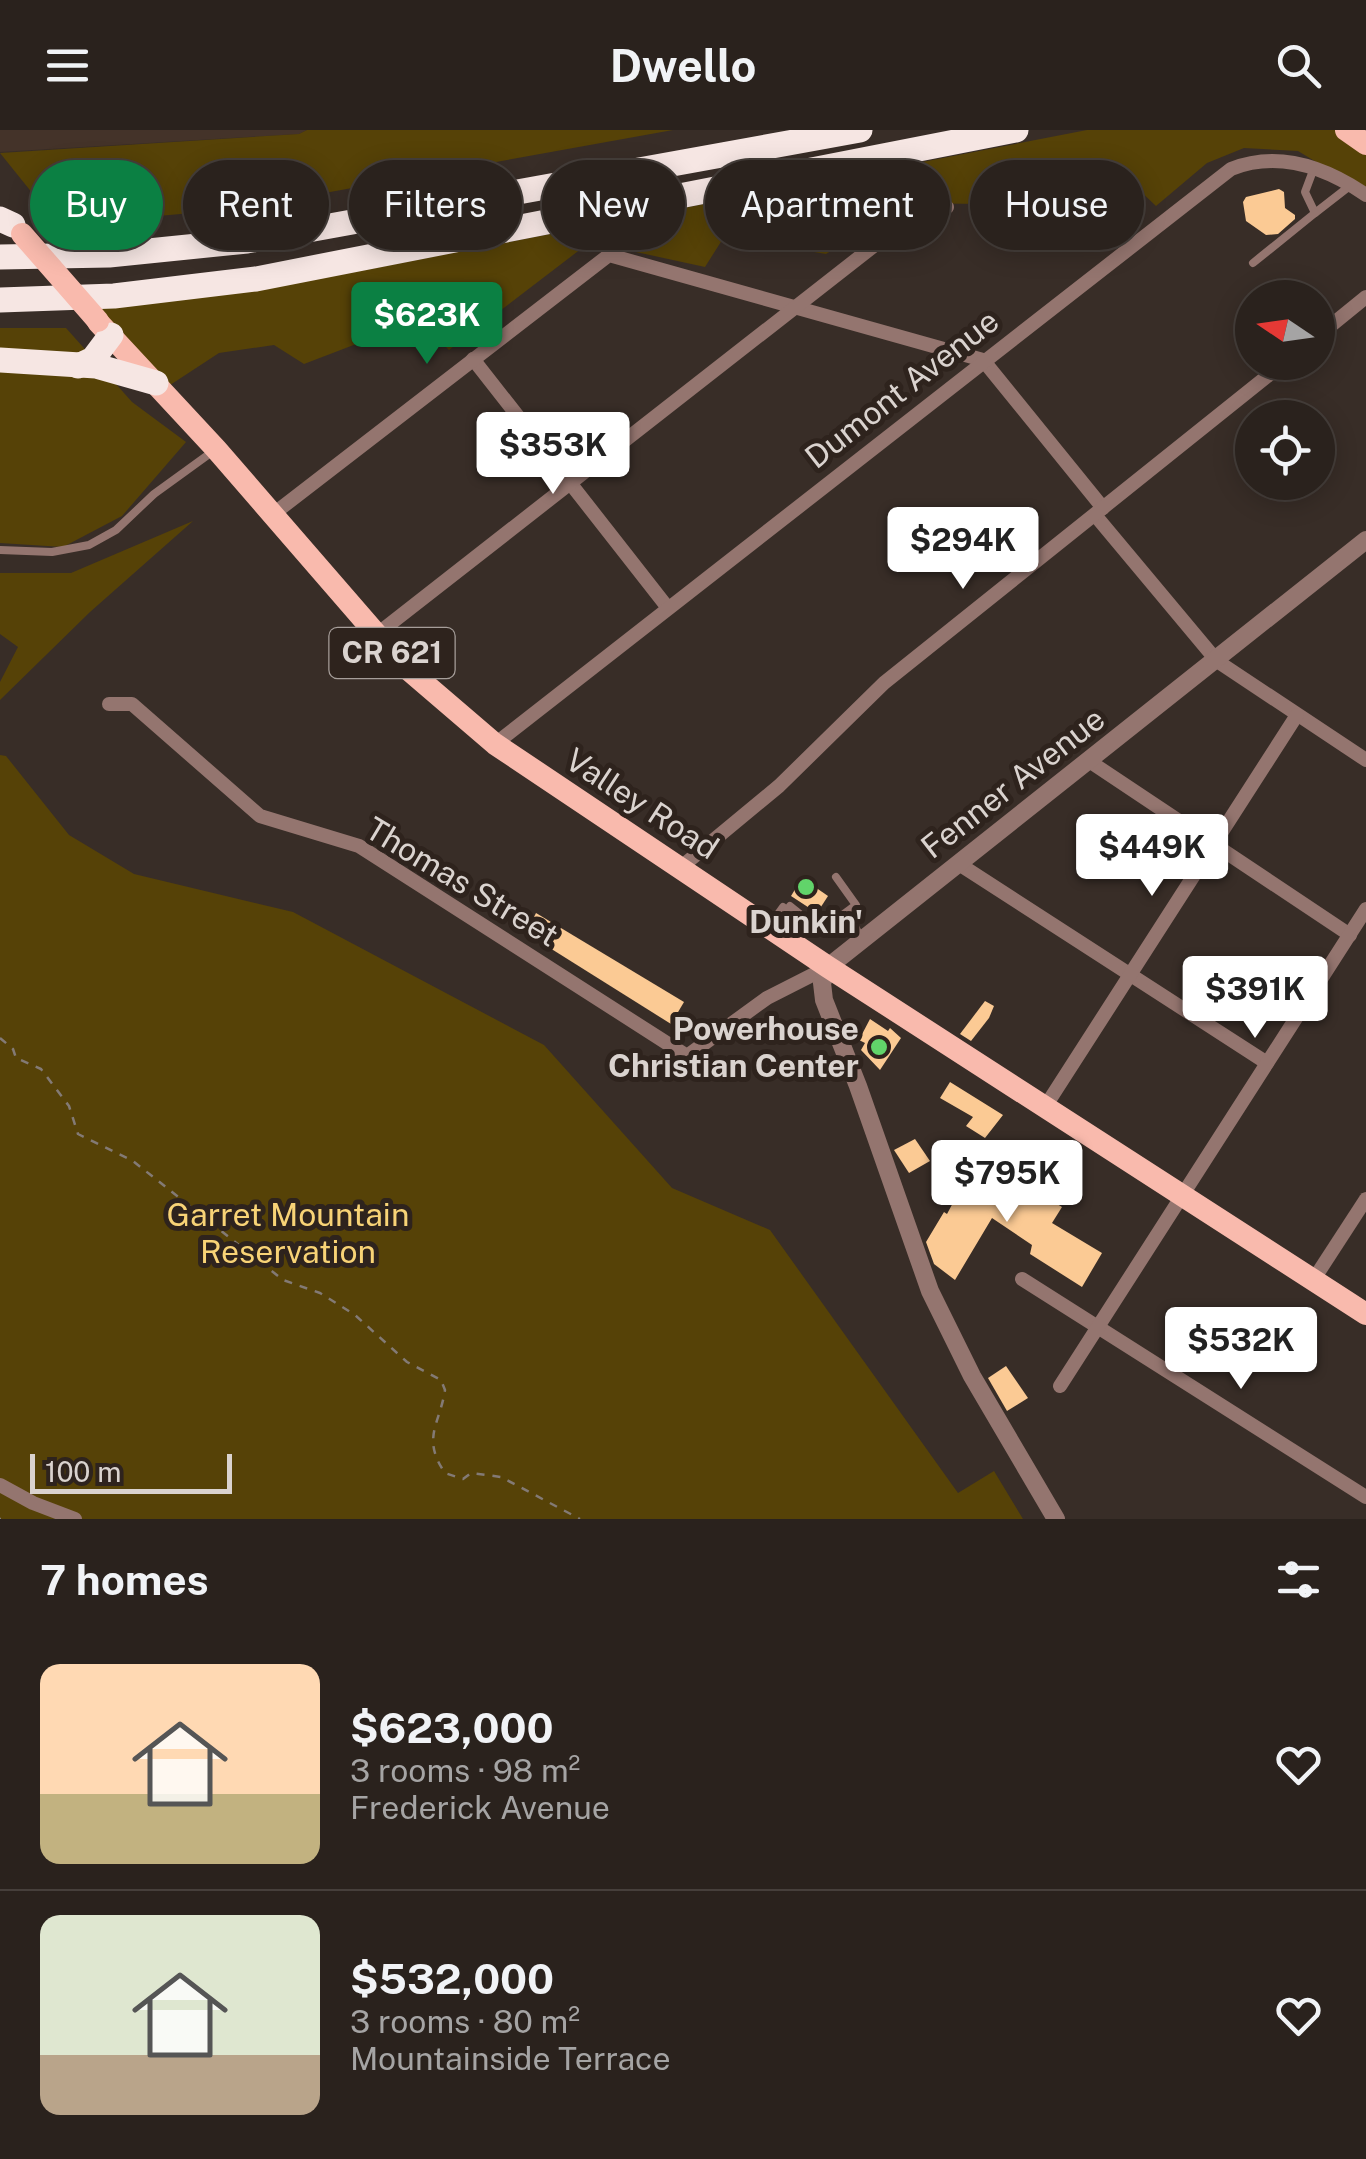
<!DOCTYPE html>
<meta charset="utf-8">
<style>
:root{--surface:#2a221d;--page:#322a26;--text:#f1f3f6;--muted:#a5a4a4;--line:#463f3b;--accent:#0b8043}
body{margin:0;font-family:"Public Sans",sans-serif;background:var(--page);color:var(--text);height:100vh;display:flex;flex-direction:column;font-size:38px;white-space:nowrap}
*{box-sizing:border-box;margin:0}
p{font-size:32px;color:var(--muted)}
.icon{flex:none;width:55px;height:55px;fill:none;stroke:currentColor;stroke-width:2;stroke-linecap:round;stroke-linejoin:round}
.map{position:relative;height:1389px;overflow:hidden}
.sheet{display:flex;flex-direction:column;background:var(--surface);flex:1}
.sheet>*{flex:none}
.guide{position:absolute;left:30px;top:30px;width:1308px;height:90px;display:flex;gap:20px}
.needle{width:65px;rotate:283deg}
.controls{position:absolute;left:1235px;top:150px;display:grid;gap:20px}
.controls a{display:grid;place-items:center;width:100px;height:100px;border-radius:50%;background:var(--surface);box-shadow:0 5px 25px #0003,0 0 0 2px var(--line);font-size:50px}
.scale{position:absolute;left:30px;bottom:25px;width:202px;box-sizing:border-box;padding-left:10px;border:5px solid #dad3cf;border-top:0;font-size:28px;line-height:35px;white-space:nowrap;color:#dad3cf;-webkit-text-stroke:8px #2e231d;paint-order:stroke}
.price{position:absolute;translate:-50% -85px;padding:0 22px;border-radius:10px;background:#fff;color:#222;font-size:32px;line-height:65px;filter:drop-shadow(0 2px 5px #0008)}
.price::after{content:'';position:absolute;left:50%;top:60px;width:30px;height:22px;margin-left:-15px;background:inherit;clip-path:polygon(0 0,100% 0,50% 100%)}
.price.on{background:var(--accent);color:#fff}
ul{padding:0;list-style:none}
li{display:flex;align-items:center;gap:30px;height:250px;padding:0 40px}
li+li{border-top:2px solid var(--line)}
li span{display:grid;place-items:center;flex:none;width:280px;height:200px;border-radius:20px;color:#555}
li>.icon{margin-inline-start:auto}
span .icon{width:120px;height:120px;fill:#fffc;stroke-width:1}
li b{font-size:42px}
h2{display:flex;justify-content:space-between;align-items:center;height:120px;padding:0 40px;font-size:42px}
.pill{padding:0 35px;border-radius:45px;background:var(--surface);box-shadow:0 5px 25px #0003,0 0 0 2px var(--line);font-size:35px;line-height:90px}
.pill.on{background:var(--accent);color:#fff}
header{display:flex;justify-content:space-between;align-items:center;height:130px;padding:0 40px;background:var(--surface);font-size:45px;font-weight:700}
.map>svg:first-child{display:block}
.built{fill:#443329}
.green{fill:#564207}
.building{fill:#fbca94}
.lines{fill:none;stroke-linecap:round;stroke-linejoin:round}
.path{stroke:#837a75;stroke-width:2.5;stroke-dasharray:8 8;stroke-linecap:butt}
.service{stroke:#94756f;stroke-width:8}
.minor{stroke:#94756f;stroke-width:14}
.tertiary{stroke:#94756f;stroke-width:18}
.primary{stroke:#f9baad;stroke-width:22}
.motorway{stroke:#f6e6e3;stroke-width:25}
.primary-bridge{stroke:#f9baad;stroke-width:22}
.poi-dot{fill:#61d46a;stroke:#2e231d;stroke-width:4}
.labels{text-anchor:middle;stroke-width:10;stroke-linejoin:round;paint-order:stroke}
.shield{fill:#2e231d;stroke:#a69e9a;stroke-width:2.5}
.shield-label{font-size:30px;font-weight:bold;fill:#dad3cf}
.street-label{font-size:32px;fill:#dad3cf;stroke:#2e231d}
.poi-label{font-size:32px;font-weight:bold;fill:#dad3cf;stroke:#2e231d}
.park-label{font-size:32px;fill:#f8d376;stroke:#2e231d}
</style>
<header><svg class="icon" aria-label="menu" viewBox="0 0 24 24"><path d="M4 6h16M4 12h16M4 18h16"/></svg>Dwello<svg class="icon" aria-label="search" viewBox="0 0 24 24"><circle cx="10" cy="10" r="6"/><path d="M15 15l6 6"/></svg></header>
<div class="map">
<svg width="1366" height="1389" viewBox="0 0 1366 1389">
<rect width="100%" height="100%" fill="#382d27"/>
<!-- built -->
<polygon class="built" points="0,0 307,0 299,4 0,22"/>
<!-- green -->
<g class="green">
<polygon points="307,0 673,0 236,79 58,95 0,23 299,4"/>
<polygon points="1087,0 1339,0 1366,24 1366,62 1298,21 1244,18 1207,33 1156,76 1116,38 1068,75 908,73 826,124 724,107 705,137 590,112 449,220 419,190 304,234 274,215 219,223 164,259 95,188 102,177 339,145"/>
<polygon points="0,198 66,198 132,272 186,312 122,386 63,417 0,413"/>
<polygon points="193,391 90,482 0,570 0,552 18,517 0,504 0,443 71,443"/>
<polygon points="0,625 6,626 69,705 134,744 293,782 544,915 672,1058 770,1100 958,1363 994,1341 1023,1389 0,1389"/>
</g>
<!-- building -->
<g class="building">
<polygon points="1279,59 1284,62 1285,78 1295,85 1295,89 1278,104 1266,105 1246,91 1243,72 1246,67"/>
<polygon points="802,748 828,766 817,783 791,766"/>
<polygon points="536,783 684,872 671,894 526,803"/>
<polygon points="985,871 994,876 989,888 971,911 960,904"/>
<polygon points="870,889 888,901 890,898 901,908 880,940 861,920 865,913 859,910"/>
<polygon points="950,952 1003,985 985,1008 966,996 973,987 940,968"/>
<polygon points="915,1009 930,1031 909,1043 894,1020"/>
<polygon points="978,1026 1062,1077 1052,1093 1102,1123 1082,1157 1030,1124 1032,1115 992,1088 955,1150 934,1134 926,1112 944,1082 947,1084"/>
<polygon points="1006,1236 1028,1268 1007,1281 988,1248"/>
</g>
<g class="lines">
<!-- path -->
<g class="path">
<path d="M0,908L13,919L16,928L41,939L69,976L78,1004L133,1031L283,1150L320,1163L355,1185L407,1232L441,1250L445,1260C440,1294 421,1308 445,1343L463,1349L471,1343L501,1347L580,1389"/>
<polyline points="0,1389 1,1389"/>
</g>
<!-- service -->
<g class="service">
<polyline points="1314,38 1305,62 1315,83 1351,55"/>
<polyline points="1253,133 1315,83"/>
<polyline points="0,420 52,422 89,415 116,400 154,364 212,322"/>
<polygon points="783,777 789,783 785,790 779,790 778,784"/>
<polyline points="788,779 790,776 821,801 856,775 836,747"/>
<polyline points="845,791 852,790 861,809"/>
</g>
<!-- minor -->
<g class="minor">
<polyline points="1318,206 1366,167"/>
<polyline points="473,229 668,478"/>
<polyline points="272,385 609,125 983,230 1103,378"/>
<polyline points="1095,385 1217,531 1366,630"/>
<polyline points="376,505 889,104 947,77"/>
<polyline points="109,574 132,574 260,686 359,716 687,926 767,868 828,837"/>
<path d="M495,614L1231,39C1279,20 1325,37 1366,65"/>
<polyline points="1089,631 1350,805"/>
<polyline points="959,734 1267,933"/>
<polyline points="680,738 779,656 884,553 1285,232"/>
<polyline points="1045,977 1297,585"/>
<polyline points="1022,1149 1366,1367"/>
<polyline points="1314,1149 1366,1069"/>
<polyline points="1060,1256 1366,779"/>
<polyline points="0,1355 33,1373 75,1389"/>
</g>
<!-- tertiary -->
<polyline class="tertiary" points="1056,1389 972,1246 930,1161 858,956 824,870 822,853 828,837 1366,410"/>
<!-- primary -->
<g class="primary">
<polyline points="1346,0 1366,14"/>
<polyline points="98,192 216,319 404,536 495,614 828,837 1366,1184"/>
</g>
<!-- motorway -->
<g class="motorway">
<polyline points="0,89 13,95"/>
<polyline points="0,127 109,125 247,111 860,0"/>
<polyline points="0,170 114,166 256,149 1016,0"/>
<polyline points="0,230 96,236 156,253"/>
<polyline points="78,236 93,229 111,205"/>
</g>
<!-- primary-bridge -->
<polyline class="primary-bridge" points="22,104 98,191"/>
</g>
<!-- markers -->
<g class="poi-dot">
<circle cx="806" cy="757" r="10"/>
<circle cx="879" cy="917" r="10"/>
</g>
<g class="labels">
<!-- shield labels -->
<rect class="shield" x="329.5" y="498" width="125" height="50" rx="8"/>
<g class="shield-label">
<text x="392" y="533">CR 621</text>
</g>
<!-- street labels -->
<g class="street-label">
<text transform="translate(902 259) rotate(-38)" y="11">Dumont Avenue</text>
<text transform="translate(1013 653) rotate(-38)" y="11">Fenner Avenue</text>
<text transform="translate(642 674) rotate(33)" y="11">Valley Road</text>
<text transform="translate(462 752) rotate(31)" y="11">Thomas Street</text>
</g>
<!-- poi labels -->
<g class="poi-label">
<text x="806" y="803">Dunkin'</text>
<text x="859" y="910" text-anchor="end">Powerhouse<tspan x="859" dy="37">Christian Center</tspan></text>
</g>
<!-- park labels -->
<g class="park-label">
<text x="288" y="1096">Garret Mountain<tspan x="288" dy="37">Reservation</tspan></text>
</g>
</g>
</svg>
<div class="controls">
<a><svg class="needle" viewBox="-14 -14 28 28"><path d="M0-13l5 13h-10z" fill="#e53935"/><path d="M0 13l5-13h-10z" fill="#a5a4a4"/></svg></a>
<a><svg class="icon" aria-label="locate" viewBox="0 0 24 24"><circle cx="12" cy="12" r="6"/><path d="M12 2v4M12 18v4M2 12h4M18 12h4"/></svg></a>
</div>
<div class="scale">100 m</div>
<b class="price on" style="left:427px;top:237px">$623K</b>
<b class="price" style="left:553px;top:367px">$353K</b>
<b class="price" style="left:963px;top:462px">$294K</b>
<b class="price" style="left:1152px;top:769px">$449K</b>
<b class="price" style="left:1255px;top:911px">$391K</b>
<b class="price" style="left:1007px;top:1095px">$795K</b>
<b class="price" style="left:1241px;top:1262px">$532K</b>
<div class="guide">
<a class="pill on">Buy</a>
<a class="pill">Rent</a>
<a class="pill">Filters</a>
<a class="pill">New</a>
<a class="pill">Apartment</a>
<a class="pill">House</a>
</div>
</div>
<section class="sheet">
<h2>7 homes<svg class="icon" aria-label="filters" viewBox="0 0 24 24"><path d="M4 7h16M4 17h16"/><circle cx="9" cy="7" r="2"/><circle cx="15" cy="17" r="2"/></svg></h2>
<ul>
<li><span style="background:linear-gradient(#ffd9b3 65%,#c2b280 0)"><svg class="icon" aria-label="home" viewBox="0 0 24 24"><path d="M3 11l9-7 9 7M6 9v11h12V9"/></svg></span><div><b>$623,000</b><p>3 rooms · 98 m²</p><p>Frederick Avenue</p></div><svg class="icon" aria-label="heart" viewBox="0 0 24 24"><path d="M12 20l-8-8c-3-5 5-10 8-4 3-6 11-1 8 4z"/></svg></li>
<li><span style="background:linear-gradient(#dfe7d0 70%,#b9a48a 0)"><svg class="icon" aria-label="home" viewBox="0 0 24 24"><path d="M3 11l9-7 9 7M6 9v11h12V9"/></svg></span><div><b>$532,000</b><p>3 rooms · 80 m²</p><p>Mountainside Terrace</p></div><svg class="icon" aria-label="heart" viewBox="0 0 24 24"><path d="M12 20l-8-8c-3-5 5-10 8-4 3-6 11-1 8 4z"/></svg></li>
</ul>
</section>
